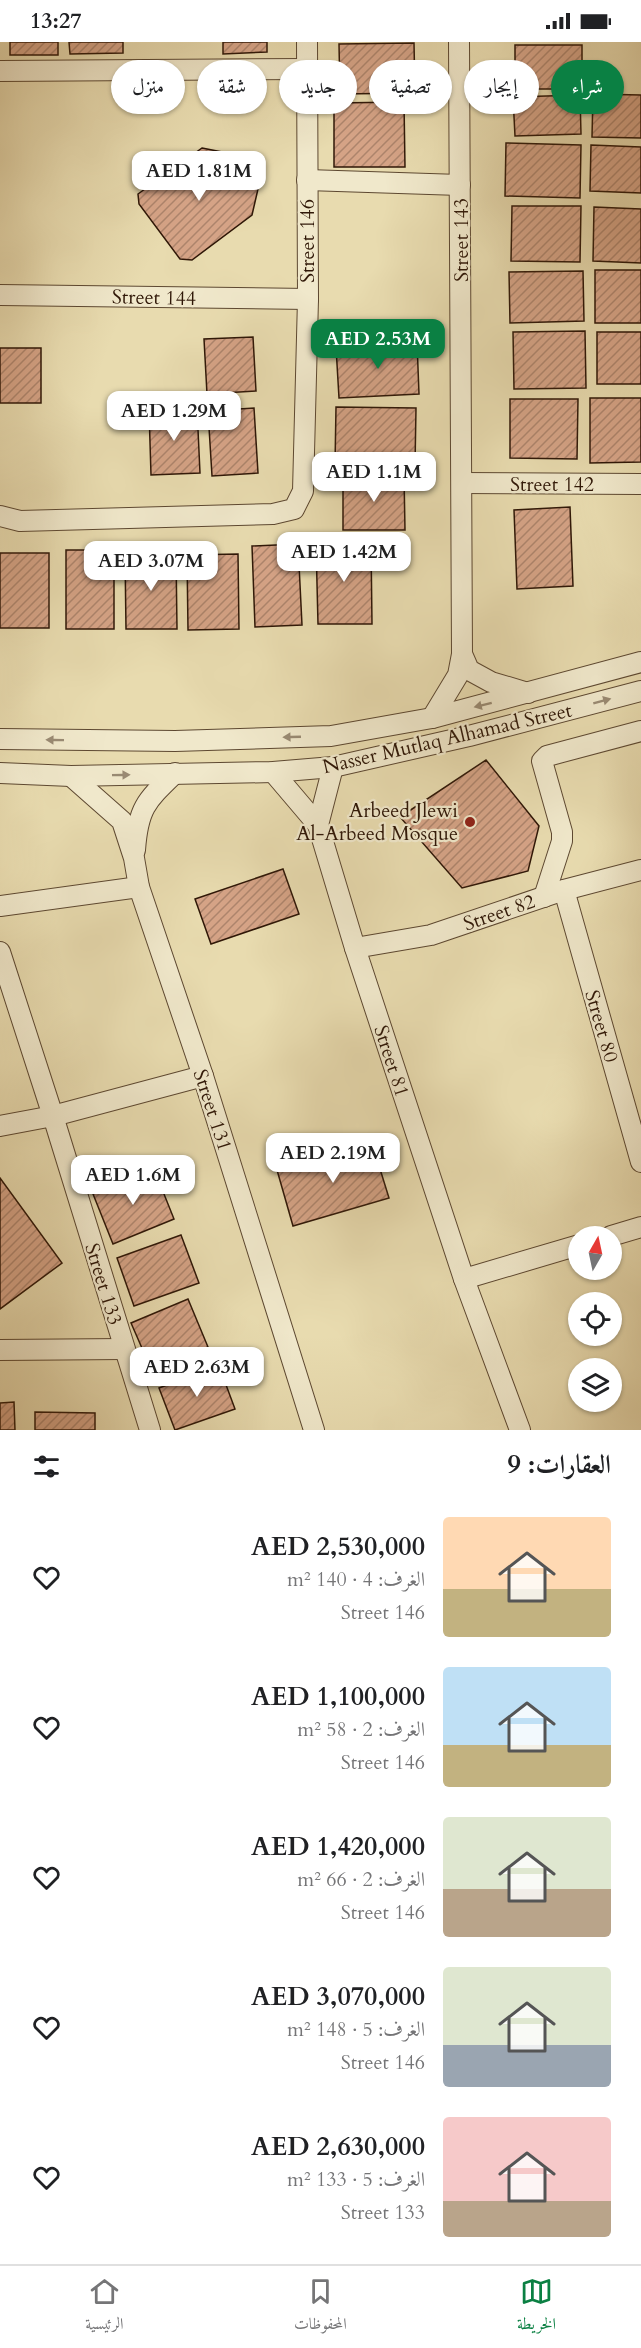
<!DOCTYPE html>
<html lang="ar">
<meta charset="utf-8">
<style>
:root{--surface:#fff;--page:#f6f6f6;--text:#202124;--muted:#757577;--line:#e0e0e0;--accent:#0b8043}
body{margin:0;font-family:Cardo,Amiri,serif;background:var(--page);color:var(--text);direction:rtl;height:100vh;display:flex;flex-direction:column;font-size:22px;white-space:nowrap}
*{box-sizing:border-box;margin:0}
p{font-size:20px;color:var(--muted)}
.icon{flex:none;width:33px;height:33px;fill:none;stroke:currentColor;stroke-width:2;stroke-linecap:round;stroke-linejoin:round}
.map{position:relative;height:1388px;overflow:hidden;direction:ltr}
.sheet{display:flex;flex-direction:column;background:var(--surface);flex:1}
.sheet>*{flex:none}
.banner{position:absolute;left:18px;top:18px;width:606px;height:54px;direction:rtl;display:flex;gap:12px}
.needle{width:39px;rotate:9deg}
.tools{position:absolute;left:568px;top:1184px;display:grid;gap:12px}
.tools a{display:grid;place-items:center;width:54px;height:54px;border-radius:50%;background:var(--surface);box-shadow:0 2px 4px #0004;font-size:30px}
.price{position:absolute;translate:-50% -51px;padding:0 14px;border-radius:12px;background:#fff;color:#222;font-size:20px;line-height:39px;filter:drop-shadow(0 2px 3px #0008)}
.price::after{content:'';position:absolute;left:50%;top:36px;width:18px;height:14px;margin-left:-9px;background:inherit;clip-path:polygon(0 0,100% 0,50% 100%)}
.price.current{background:var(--accent);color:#fff}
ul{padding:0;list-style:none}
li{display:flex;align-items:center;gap:18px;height:150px;padding:0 30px}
li span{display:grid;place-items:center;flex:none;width:168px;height:120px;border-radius:6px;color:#555}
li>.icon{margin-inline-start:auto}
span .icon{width:72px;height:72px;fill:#fffc;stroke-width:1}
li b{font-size:26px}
h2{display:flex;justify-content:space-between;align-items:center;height:72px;padding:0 30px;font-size:26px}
.pill{padding:0 21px;border-radius:27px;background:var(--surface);box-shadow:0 2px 4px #0004;font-size:21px;line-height:54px}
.pill.current{background:var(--accent);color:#fff}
.status{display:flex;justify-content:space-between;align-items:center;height:42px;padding:0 30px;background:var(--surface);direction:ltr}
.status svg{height:16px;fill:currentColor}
.tab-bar{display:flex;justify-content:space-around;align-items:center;height:84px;border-top:2px solid var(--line);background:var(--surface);font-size:16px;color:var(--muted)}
.tab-bar a{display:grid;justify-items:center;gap:3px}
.tab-bar .current{color:var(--accent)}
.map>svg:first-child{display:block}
.building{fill:url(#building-hatch);stroke:#2f1707;stroke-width:1.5}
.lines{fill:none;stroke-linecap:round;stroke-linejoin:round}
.minor-casing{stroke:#5d4831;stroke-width:22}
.minor{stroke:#f0e8cb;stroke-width:20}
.oneway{fill:#998a73}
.poi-dot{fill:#8f2418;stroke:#f0e8cb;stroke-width:2}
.labels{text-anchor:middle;stroke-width:4.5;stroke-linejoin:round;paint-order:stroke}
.street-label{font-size:20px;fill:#2f1707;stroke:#f0e8cb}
.poi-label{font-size:20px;fill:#2f1707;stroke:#f0e8cb;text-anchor:end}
</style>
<div class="status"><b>13:27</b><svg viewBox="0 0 49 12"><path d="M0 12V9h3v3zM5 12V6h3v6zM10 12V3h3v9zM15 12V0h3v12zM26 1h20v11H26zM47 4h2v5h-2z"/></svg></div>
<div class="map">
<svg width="641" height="1388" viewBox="0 0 641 1388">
<defs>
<pattern id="building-hatch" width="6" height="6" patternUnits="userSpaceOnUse" patternTransform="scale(1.5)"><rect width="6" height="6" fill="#d5a386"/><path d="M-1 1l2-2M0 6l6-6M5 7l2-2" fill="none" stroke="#ad846c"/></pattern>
</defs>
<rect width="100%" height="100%" fill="#e8dbaf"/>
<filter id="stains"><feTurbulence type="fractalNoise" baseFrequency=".00333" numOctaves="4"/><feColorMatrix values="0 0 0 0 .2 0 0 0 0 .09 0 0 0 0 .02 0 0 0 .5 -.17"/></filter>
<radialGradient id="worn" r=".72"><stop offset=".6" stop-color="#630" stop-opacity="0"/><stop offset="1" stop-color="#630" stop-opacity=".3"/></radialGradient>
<!-- building -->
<g class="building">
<rect x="10" y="0" width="48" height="13"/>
<polygon points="69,0 123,0 123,11 70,12"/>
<polygon points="223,0 267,0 267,10 223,12"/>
<polygon points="414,1 415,51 340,52 339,2"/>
<rect x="515" y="3" width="67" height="44"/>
<polygon points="593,52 641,53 641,96 592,95"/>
<polygon points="580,53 581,92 515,94 513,55"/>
<polygon points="404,60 405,125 334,125 334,61"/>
<polygon points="506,101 581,103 580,156 505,154"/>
<polygon points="591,103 641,105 641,151 590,149"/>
<polygon points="202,106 227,111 258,147 252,173 192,218 180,217 139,162 138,152"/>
<polygon points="512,164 581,164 580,220 511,219"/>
<polygon points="594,165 641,167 641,221 593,219"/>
<rect x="595" y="228" width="46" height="53"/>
<polygon points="583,229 584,279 510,281 509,230"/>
<polygon points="585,289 586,346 514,347 513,290"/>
<rect x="597" y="290" width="44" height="52"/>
<polygon points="253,295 256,349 207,352 204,297"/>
<polygon points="417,300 419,352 339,356 336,305"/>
<rect x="0" y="306" width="41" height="55"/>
<polygon points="590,356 641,356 641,420 590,421"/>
<polygon points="510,357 578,357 577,417 510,416"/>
<polygon points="336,365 416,366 415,424 335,423"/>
<polygon points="197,366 200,431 151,433 149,368"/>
<polygon points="254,366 258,431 212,434 208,369"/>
<polygon points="343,433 404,433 405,488 343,488"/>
<polygon points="570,465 573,544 517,547 514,468"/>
<polygon points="371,500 372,582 318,582 316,501"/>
<polygon points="298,502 302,583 255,585 252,504"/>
<rect x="66" y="508" width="48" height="79"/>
<rect x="0" y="511" width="49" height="75"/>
<polygon points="125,512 176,512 177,587 126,587"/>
<polygon points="238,512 239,587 188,588 187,513"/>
<polygon points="486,718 539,784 528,829 462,846 400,775"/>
<polygon points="283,827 299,872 211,902 195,857"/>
<polygon points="372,1101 389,1156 293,1184 277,1128"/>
<polygon points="154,1127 174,1177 113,1202 93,1152"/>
<polygon points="0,1136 62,1221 0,1267"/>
<polygon points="181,1193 199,1241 134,1264 117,1216"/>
<polygon points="188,1257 208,1305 152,1329 131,1281"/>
<polygon points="219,1324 235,1367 175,1388 159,1346"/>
<polygon points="14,1360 15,1388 0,1388 0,1361"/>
<polygon points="35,1370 95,1371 95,1388 35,1388"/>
</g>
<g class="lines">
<defs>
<g id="minor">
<polyline points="0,29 307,27"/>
<polyline points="307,138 460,143"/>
<polyline points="0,253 308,257"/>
<polyline points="462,441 641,442"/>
<polyline points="0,474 20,479 273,472 294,467 303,449 308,257 307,0"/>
<polyline points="462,612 469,628 491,640 528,651"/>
<polyline points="432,676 458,633 462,612 459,0"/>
<polyline points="0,697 175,699 331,694 432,676 641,620"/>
<polyline points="273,730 318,783 355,906 464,1237 520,1388"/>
<polyline points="0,731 71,734 273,730 333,725 469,694 641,649"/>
<polyline points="71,734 122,779 134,816 139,845 203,1034 314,1388"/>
<polyline points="318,783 333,725"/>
<path d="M135,808C138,766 146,759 175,731"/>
<polyline points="564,848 641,1120"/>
<polyline points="544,855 562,799 562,790 542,719 547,714 641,689"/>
<polyline points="0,864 139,845"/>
<polyline points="355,906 431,893 564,848 641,828"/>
<polyline points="0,910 53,1074 150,1388"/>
<polyline points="0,1084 53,1074 203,1034"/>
<polyline points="611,1194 641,1185"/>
<polyline points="464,1237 579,1203"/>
<polyline points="0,1308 124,1307"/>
</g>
</defs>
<!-- minor casing -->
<use href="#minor" class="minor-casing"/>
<!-- minor -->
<use href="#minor" class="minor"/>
</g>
<!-- one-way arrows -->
<defs><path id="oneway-solid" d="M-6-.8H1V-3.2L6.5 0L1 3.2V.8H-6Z" transform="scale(1.5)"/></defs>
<g class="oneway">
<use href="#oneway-solid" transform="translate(602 659) rotate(-15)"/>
<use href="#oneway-solid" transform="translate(483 663) rotate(166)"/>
<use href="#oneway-solid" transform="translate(292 695) rotate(178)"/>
<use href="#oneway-solid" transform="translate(55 698) rotate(-179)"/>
<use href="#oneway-solid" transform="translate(121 733) rotate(-1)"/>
</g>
<!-- markers -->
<circle class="poi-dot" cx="470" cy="780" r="6"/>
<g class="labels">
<!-- street labels -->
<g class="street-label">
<text transform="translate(461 198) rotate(-90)" y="7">Street 143</text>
<text transform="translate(307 199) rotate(-90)" y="7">Street 146</text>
<text transform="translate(154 255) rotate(1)" y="7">Street 144</text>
<text x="552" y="449">Street 142</text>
<text transform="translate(447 696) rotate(-13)" y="7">Nasser Mutlaq Alhamad Street</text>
<text transform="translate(499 870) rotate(-19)" y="7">Street 82</text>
<text transform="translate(602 984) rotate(74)" y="7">Street 80</text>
<text transform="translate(392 1019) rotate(72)" y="7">Street 81</text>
<text transform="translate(213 1068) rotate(72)" y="7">Street 131</text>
<text transform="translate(104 1242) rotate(73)" y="7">Street 133</text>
</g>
<!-- poi labels -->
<g class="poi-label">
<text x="458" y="775">Arbeed Jlewi<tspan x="458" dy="23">Al-Arbeed Mosque</tspan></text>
</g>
</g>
<rect width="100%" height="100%" filter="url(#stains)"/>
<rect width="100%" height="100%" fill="url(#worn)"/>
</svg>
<div class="tools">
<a><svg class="needle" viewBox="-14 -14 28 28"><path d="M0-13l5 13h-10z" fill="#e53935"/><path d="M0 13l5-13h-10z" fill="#757577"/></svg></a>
<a><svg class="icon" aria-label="locate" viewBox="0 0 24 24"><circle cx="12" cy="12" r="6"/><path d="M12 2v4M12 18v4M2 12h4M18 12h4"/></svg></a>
<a><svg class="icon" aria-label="layers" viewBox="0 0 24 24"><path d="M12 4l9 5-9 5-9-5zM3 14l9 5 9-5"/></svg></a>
</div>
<b class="price" style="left:199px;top:160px">AED 1.81M</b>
<b class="price current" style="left:378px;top:328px">AED 2.53M</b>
<b class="price" style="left:174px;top:400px">AED 1.29M</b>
<b class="price" style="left:374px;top:461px">AED 1.1M</b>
<b class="price" style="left:344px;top:541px">AED 1.42M</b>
<b class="price" style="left:151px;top:550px">AED 3.07M</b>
<b class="price" style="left:333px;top:1142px">AED 2.19M</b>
<b class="price" style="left:133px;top:1164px">AED 1.6M</b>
<b class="price" style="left:197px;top:1356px">AED 2.63M</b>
<div class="banner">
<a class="pill current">شراء</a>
<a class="pill">إيجار</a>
<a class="pill">تصفية</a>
<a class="pill">جديد</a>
<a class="pill">شقة</a>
<a class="pill">منزل</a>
</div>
</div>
<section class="sheet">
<h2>العقارات: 9<svg class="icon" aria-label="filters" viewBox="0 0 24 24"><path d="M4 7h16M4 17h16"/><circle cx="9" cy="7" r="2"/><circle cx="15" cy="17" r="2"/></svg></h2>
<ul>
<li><span style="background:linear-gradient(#ffd9b3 60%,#c2b280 0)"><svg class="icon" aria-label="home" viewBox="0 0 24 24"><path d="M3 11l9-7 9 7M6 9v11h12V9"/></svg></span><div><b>AED 2,530,000</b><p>الغرف: 4 · 140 m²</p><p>Street 146</p></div><svg class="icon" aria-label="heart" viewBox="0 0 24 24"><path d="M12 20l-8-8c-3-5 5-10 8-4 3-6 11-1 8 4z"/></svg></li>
<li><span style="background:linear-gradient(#bfe0f5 65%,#c2b280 0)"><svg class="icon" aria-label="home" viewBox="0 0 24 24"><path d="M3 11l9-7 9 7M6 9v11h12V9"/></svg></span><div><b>AED 1,100,000</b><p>الغرف: 2 · 58 m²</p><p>Street 146</p></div><svg class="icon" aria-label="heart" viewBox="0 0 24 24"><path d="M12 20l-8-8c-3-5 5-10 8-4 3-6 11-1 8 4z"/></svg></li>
<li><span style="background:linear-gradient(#dfe7d0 60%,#b9a48a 0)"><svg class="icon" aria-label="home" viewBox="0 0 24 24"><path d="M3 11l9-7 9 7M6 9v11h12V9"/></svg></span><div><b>AED 1,420,000</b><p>الغرف: 2 · 66 m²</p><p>Street 146</p></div><svg class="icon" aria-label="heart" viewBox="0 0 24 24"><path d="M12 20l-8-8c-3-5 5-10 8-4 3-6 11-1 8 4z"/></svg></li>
<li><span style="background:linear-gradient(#dfe7d0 65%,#9aa5b1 0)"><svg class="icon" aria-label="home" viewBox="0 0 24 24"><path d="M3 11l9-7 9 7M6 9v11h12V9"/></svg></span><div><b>AED 3,070,000</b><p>الغرف: 5 · 148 m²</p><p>Street 146</p></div><svg class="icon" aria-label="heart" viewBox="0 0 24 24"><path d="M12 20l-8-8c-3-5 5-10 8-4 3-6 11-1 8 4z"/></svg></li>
<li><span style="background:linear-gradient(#f6c9c9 70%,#b9a48a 0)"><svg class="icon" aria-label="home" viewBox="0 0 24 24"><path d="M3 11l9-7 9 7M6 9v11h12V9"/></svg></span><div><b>AED 2,630,000</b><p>الغرف: 5 · 133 m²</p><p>Street 133</p></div><svg class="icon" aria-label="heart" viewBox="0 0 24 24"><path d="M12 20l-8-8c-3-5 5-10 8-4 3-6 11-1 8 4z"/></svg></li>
</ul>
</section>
<nav class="tab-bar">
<a class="current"><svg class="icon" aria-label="map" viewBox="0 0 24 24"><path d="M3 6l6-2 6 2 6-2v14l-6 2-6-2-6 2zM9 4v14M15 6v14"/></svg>الخريطة</a>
<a><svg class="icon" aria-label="saved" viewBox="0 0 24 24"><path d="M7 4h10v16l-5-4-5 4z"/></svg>المحفوظات</a>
<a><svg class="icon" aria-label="home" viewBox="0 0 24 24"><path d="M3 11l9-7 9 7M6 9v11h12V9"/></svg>الرئيسية</a>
</nav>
